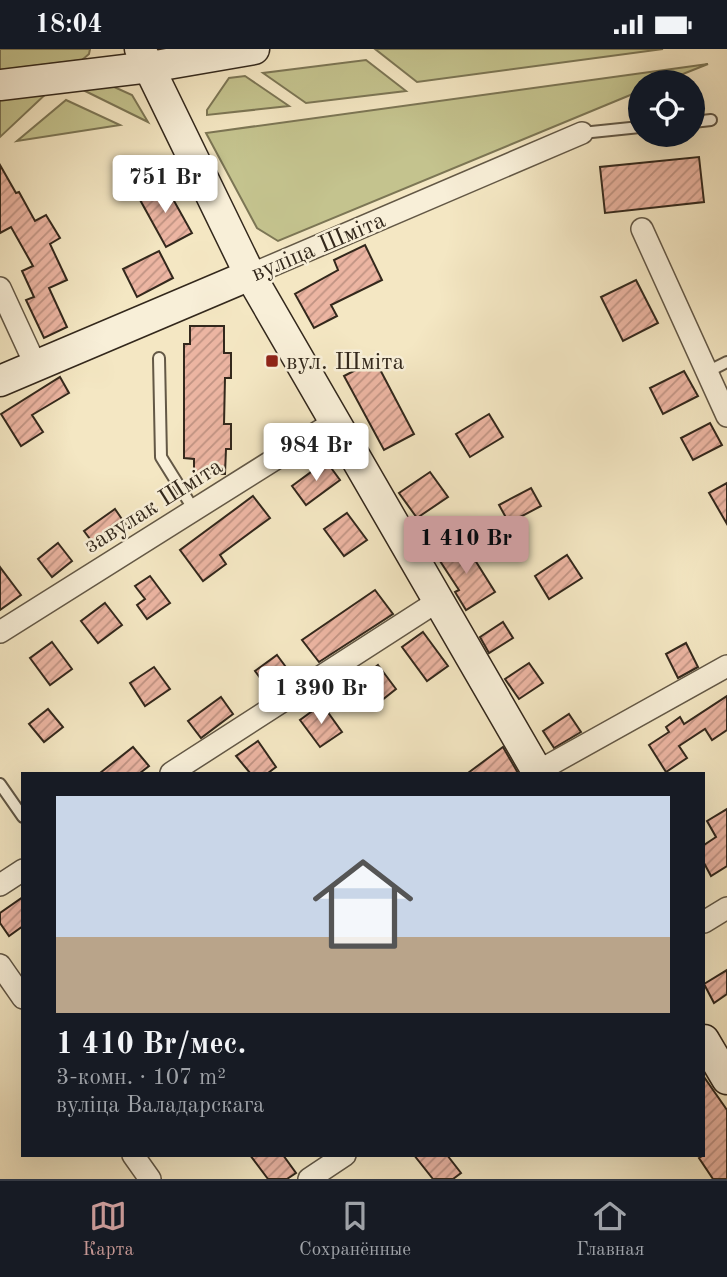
<!DOCTYPE html>
<html lang="ru">
<meta charset="utf-8">
<style>
:root{--surface:#171b24;--page:#20242c;--text:#f1f3f6;--muted:#9ea1a6;--line:#363941;--accent:#c59692}
body{margin:0;font-family:"Old Standard TT",serif;background:var(--page);color:var(--text);height:100vh;display:flex;flex-direction:column;font-size:26px;white-space:nowrap}
*{box-sizing:border-box;margin:0}
p{font-size:23px;color:var(--muted)}
.icon{flex:none;width:38px;height:38px;fill:none;stroke:currentColor;stroke-width:2;stroke-linecap:round;stroke-linejoin:round}
.map{position:relative;flex:1;overflow:hidden}
.sheet{position:absolute;left:21px;top:723px;width:684px;height:385px;display:flex;flex-direction:column;background:var(--surface);border-radius:0px;box-shadow:0 7px 28px #0002}
.sheet>*{flex:none}
.tools{position:absolute;left:628px;top:21px;display:grid;gap:14px}
.tools a{display:grid;place-items:center;width:77px;height:77px;border-radius:50%;background:var(--surface);box-shadow:0 7px 28px #0002;font-size:35px}
.price{position:absolute;translate:-50% -60px;padding:0 16px;border-radius:7px;background:#fff;color:#222;font-size:23px;line-height:46px;filter:drop-shadow(0 2px 4px #0008)}
.price::after{content:'';position:absolute;left:50%;top:42px;width:21px;height:16px;margin-left:-10px;background:inherit;clip-path:polygon(0 0,100% 0,50% 100%)}
.price.selected{background:var(--accent);color:#111}
ul{padding:0;list-style:none}
li{display:grid;align-content:center;gap:14px;height:371px;padding:0 35px}
li span{display:grid;place-items:center;height:217px;border-radius:0px;color:#555}
li>.icon{margin-inline-start:auto}
span .icon{width:126px;height:126px;fill:#fffc;stroke-width:1}
li b{font-size:30px}
.status{display:flex;justify-content:space-between;align-items:center;height:49px;padding:0 35px;background:var(--surface);direction:ltr}
.status svg{height:19px;fill:currentColor}
.menu{display:flex;justify-content:space-around;align-items:center;height:98px;border-top:2px solid var(--line);background:var(--surface);font-size:19px;color:var(--muted)}
.menu a{display:grid;justify-items:center;gap:4px}
.menu .selected{color:var(--accent)}
.map>svg:first-child{display:block}
.grass{fill:#c4c38e;stroke:#7c7655;stroke-width:2}
.building{fill:url(#building-hatch);stroke:#33281c;stroke-width:2}
.lines{fill:none;stroke-linecap:round;stroke-linejoin:round}
.lane-casing{stroke:#635846;stroke-width:14}
.street-casing{stroke:#635846;stroke-width:24}
.secondary-casing{stroke:#33281c;stroke-width:33}
.lane{stroke:#f8efd8;stroke-width:10}
.street{stroke:#f8efd8;stroke-width:21}
.secondary{stroke:#f8efd8;stroke-width:30}
.poi-dot{fill:#8f2418;stroke:#f8efd8;stroke-width:2.5}
.labels{text-anchor:middle;stroke-width:5;stroke-linejoin:round;paint-order:stroke}
.street-label{font-size:24px;fill:#33281c;stroke:#f8efd8}
.poi-label{font-size:24px;fill:#33281c;stroke:#f8efd8;text-anchor:start}
</style>
<div class="status"><b>18:04</b><svg viewBox="0 0 49 12"><path d="M0 12V9h3v3zM5 12V6h3v6zM10 12V3h3v9zM15 12V0h3v12zM26 1h20v11H26zM47 4h2v5h-2z"/></svg></div>
<div class="map">
<svg width="727" height="1130" viewBox="0 0 727 1130">
<defs>
<pattern id="building-hatch" width="6" height="6" patternUnits="userSpaceOnUse" patternTransform="scale(1.75)"><rect width="6" height="6" fill="#ecb5a2"/><path d="M-1 1l2-2M0 6l6-6M5 7l2-2" fill="none" stroke="#c09383"/></pattern>
</defs>
<rect width="100%" height="100%" fill="#f4e7c3"/>
<filter id="stains"><feTurbulence type="fractalNoise" baseFrequency=".00286" numOctaves="4"/><feColorMatrix values="0 0 0 0 .2 0 0 0 0 .09 0 0 0 0 .02 0 0 0 .5 -.17"/></filter>
<radialGradient id="worn" r=".72"><stop offset=".6" stop-color="#630" stop-opacity="0"/><stop offset="1" stop-color="#630" stop-opacity=".3"/></radialGradient>
<!-- grass -->
<g class="grass">
<polygon points="0,0 90,0 89,5 82,11 0,21"/>
<polygon points="375,0 663,0 417,33"/>
<polygon points="366,11 406,42 306,54 263,24"/>
<polygon points="708,15 663,33 640,33 640,42 278,192 257,179 206,84"/>
<polygon points="245,27 289,57 207,66 207,61 229,29"/>
<polygon points="112,37 132,46 148,73 77,38"/>
<polygon points="50,41 0,88 0,48"/>
<polygon points="66,51 120,76 17,92"/>
</g>
<!-- building -->
<g class="building">
<polygon points="699,108 704,153 605,164 600,118"/>
<polygon points="0,116 16,144 19,143 35,172 46,166 60,189 50,195 67,231 49,239 67,278 44,289 26,251 34,248 22,222 33,217 11,178 0,184"/>
<polygon points="164,134 192,184 166,198 139,149"/>
<polygon points="365,196 382,231 331,256 337,267 314,279 295,245 338,221 334,211"/>
<polygon points="159,202 173,229 137,248 123,220"/>
<polygon points="636,231 658,274 623,292 601,248"/>
<polygon points="190,277 224,277 224,304 231,304 231,329 225,329 224,375 231,375 231,400 226,400 225,425 194,424 194,410 184,409 184,295 190,295"/>
<polygon points="375,311 414,385 384,401 344,327"/>
<polygon points="684,322 698,347 663,365 650,339"/>
<polygon points="60,328 69,344 32,366 43,383 21,397 1,365"/>
<polygon points="489,365 503,388 470,408 456,385"/>
<polygon points="710,374 722,396 693,411 681,389"/>
<polygon points="326,412 340,431 306,456 292,437"/>
<polygon points="430,423 448,448 417,469 399,444"/>
<polygon points="727,434 727,475 709,444"/>
<polygon points="531,439 541,457 509,474 499,456"/>
<polygon points="253,447 270,469 220,506 226,515 203,532 180,501"/>
<polygon points="115,460 126,476 96,498 84,482"/>
<polygon points="347,464 367,491 344,507 324,480"/>
<polygon points="463,492 495,543 466,561 455,543 459,541 438,509"/>
<polygon points="58,494 72,512 52,528 38,510"/>
<polygon points="567,506 582,529 549,550 535,527"/>
<polygon points="0,518 21,546 0,561"/>
<polygon points="150,527 170,554 147,570 137,556 145,550 135,537"/>
<polygon points="375,541 393,565 319,613 302,591"/>
<polygon points="105,554 122,576 98,594 81,572"/>
<polygon points="503,573 513,589 489,604 480,588"/>
<polygon points="423,583 448,617 427,632 402,598"/>
<polygon points="52,593 72,620 50,636 30,609"/>
<polygon points="686,594 698,618 678,629 666,605"/>
<polygon points="277,606 294,629 271,644 255,622"/>
<polygon points="529,614 543,634 519,650 505,630"/>
<polygon points="378,616 396,640 377,655 359,631"/>
<polygon points="154,618 170,640 145,657 130,634"/>
<polygon points="727,647 727,681 712,691 705,680 679,697 687,709 666,723 649,696 669,683 666,678 680,668 684,675"/>
<polygon points="221,648 233,665 201,689 188,672"/>
<polygon points="322,655 342,683 320,698 300,671"/>
<polygon points="48,660 63,678 44,693 29,675"/>
<polygon points="569,665 581,683 554,699 543,682"/>
<polygon points="258,692 276,718 268,724 250,724 236,707"/>
<polygon points="133,698 149,717 140,724 100,724"/>
<polygon points="503,698 518,724 468,724"/>
<polygon points="727,760 727,817 711,827 704,814 704,796 716,788 707,772"/>
<polygon points="23,848 23,877 9,887 0,874 0,864"/>
<polygon points="727,921 727,945 714,954 704,935"/>
<polygon points="704,1028 727,1061 727,1130 713,1130 699,1109 704,1106"/>
<polygon points="250,1106 283,1106 296,1124 287,1130 268,1130"/>
<polygon points="414,1106 447,1106 461,1124 453,1130 433,1130"/>
</g>
<g class="lines">
<defs>
<g id="lane">
<polyline points="693,73 711,71"/>
<polyline points="582,84 640,78"/>
<polyline points="159,309 161,408 194,461"/>
<polyline points="707,323 727,313"/>
<polyline points="0,735 23,768"/>
</g>
<g id="street">
<polyline points="642,180 727,367"/>
<polyline points="250,226 582,84"/>
<polyline points="0,239 36,317"/>
<polyline points="0,583 334,373"/>
<polyline points="171,724 438,552"/>
<polyline points="535,724 727,617"/>
<polyline points="0,836 23,821"/>
<polyline points="704,873 727,859"/>
<polyline points="0,916 23,949"/>
<polyline points="133,1106 150,1130"/>
<polyline points="309,1130 345,1106"/>
</g>
<g id="secondary">
<polyline points="140,0 250,226 538,724"/>
<polyline points="0,36 150,18 254,0"/>
<polyline points="0,332 250,226"/>
<polyline points="704,991 727,1030"/>
</g>
</defs>
<!-- lane casing -->
<use href="#lane" class="lane-casing"/>
<!-- street casing -->
<use href="#street" class="street-casing"/>
<!-- secondary casing -->
<use href="#secondary" class="secondary-casing"/>
<!-- lane -->
<use href="#lane" class="lane"/>
<!-- street -->
<use href="#street" class="street"/>
<!-- secondary -->
<use href="#secondary" class="secondary"/>
</g>
<!-- markers -->
<rect class="poi-dot" x="265" y="305" width="14" height="14" rx="3.5"/>
<g class="labels">
<!-- street labels -->
<g class="street-label">
<text transform="translate(318 197) rotate(-23)" y="8">вуліца Шміта</text>
<text transform="translate(153 456) rotate(-32)" y="8">завулак Шміта</text>
</g>
<!-- poi labels -->
<g class="poi-label">
<text x="286" y="320">вул. Шміта</text>
</g>
</g>
<rect width="100%" height="100%" filter="url(#stains)"/>
<rect width="100%" height="100%" fill="url(#worn)"/>
</svg>
<div class="tools">
<a><svg class="icon" aria-label="locate" viewBox="0 0 24 24"><circle cx="12" cy="12" r="6"/><path d="M12 2v4M12 18v4M2 12h4M18 12h4"/></svg></a>
</div>
<b class="price" style="left:165px;top:166px">751 Br</b>
<b class="price" style="left:316px;top:434px">984 Br</b>
<b class="price selected" style="left:466px;top:527px">1 410 Br</b>
<b class="price" style="left:321px;top:677px">1 390 Br</b>
<section class="sheet">
<ul>
<li><span style="background:linear-gradient(#c9d6e8 65%,#b9a48a 0)"><svg class="icon" aria-label="home" viewBox="0 0 24 24"><path d="M3 11l9-7 9 7M6 9v11h12V9"/></svg></span><div><b>1 410 Br/мес.</b><p>3-комн. · 107 m²</p><p>вуліца Валадарскага</p></div></li>
</ul>
</section>
</div>
<nav class="menu">
<a class="selected"><svg class="icon" aria-label="map" viewBox="0 0 24 24"><path d="M3 6l6-2 6 2 6-2v14l-6 2-6-2-6 2zM9 4v14M15 6v14"/></svg>Карта</a>
<a><svg class="icon" aria-label="saved" viewBox="0 0 24 24"><path d="M7 4h10v16l-5-4-5 4z"/></svg>Сохранённые</a>
<a><svg class="icon" aria-label="home" viewBox="0 0 24 24"><path d="M3 11l9-7 9 7M6 9v11h12V9"/></svg>Главная</a>
</nav>
